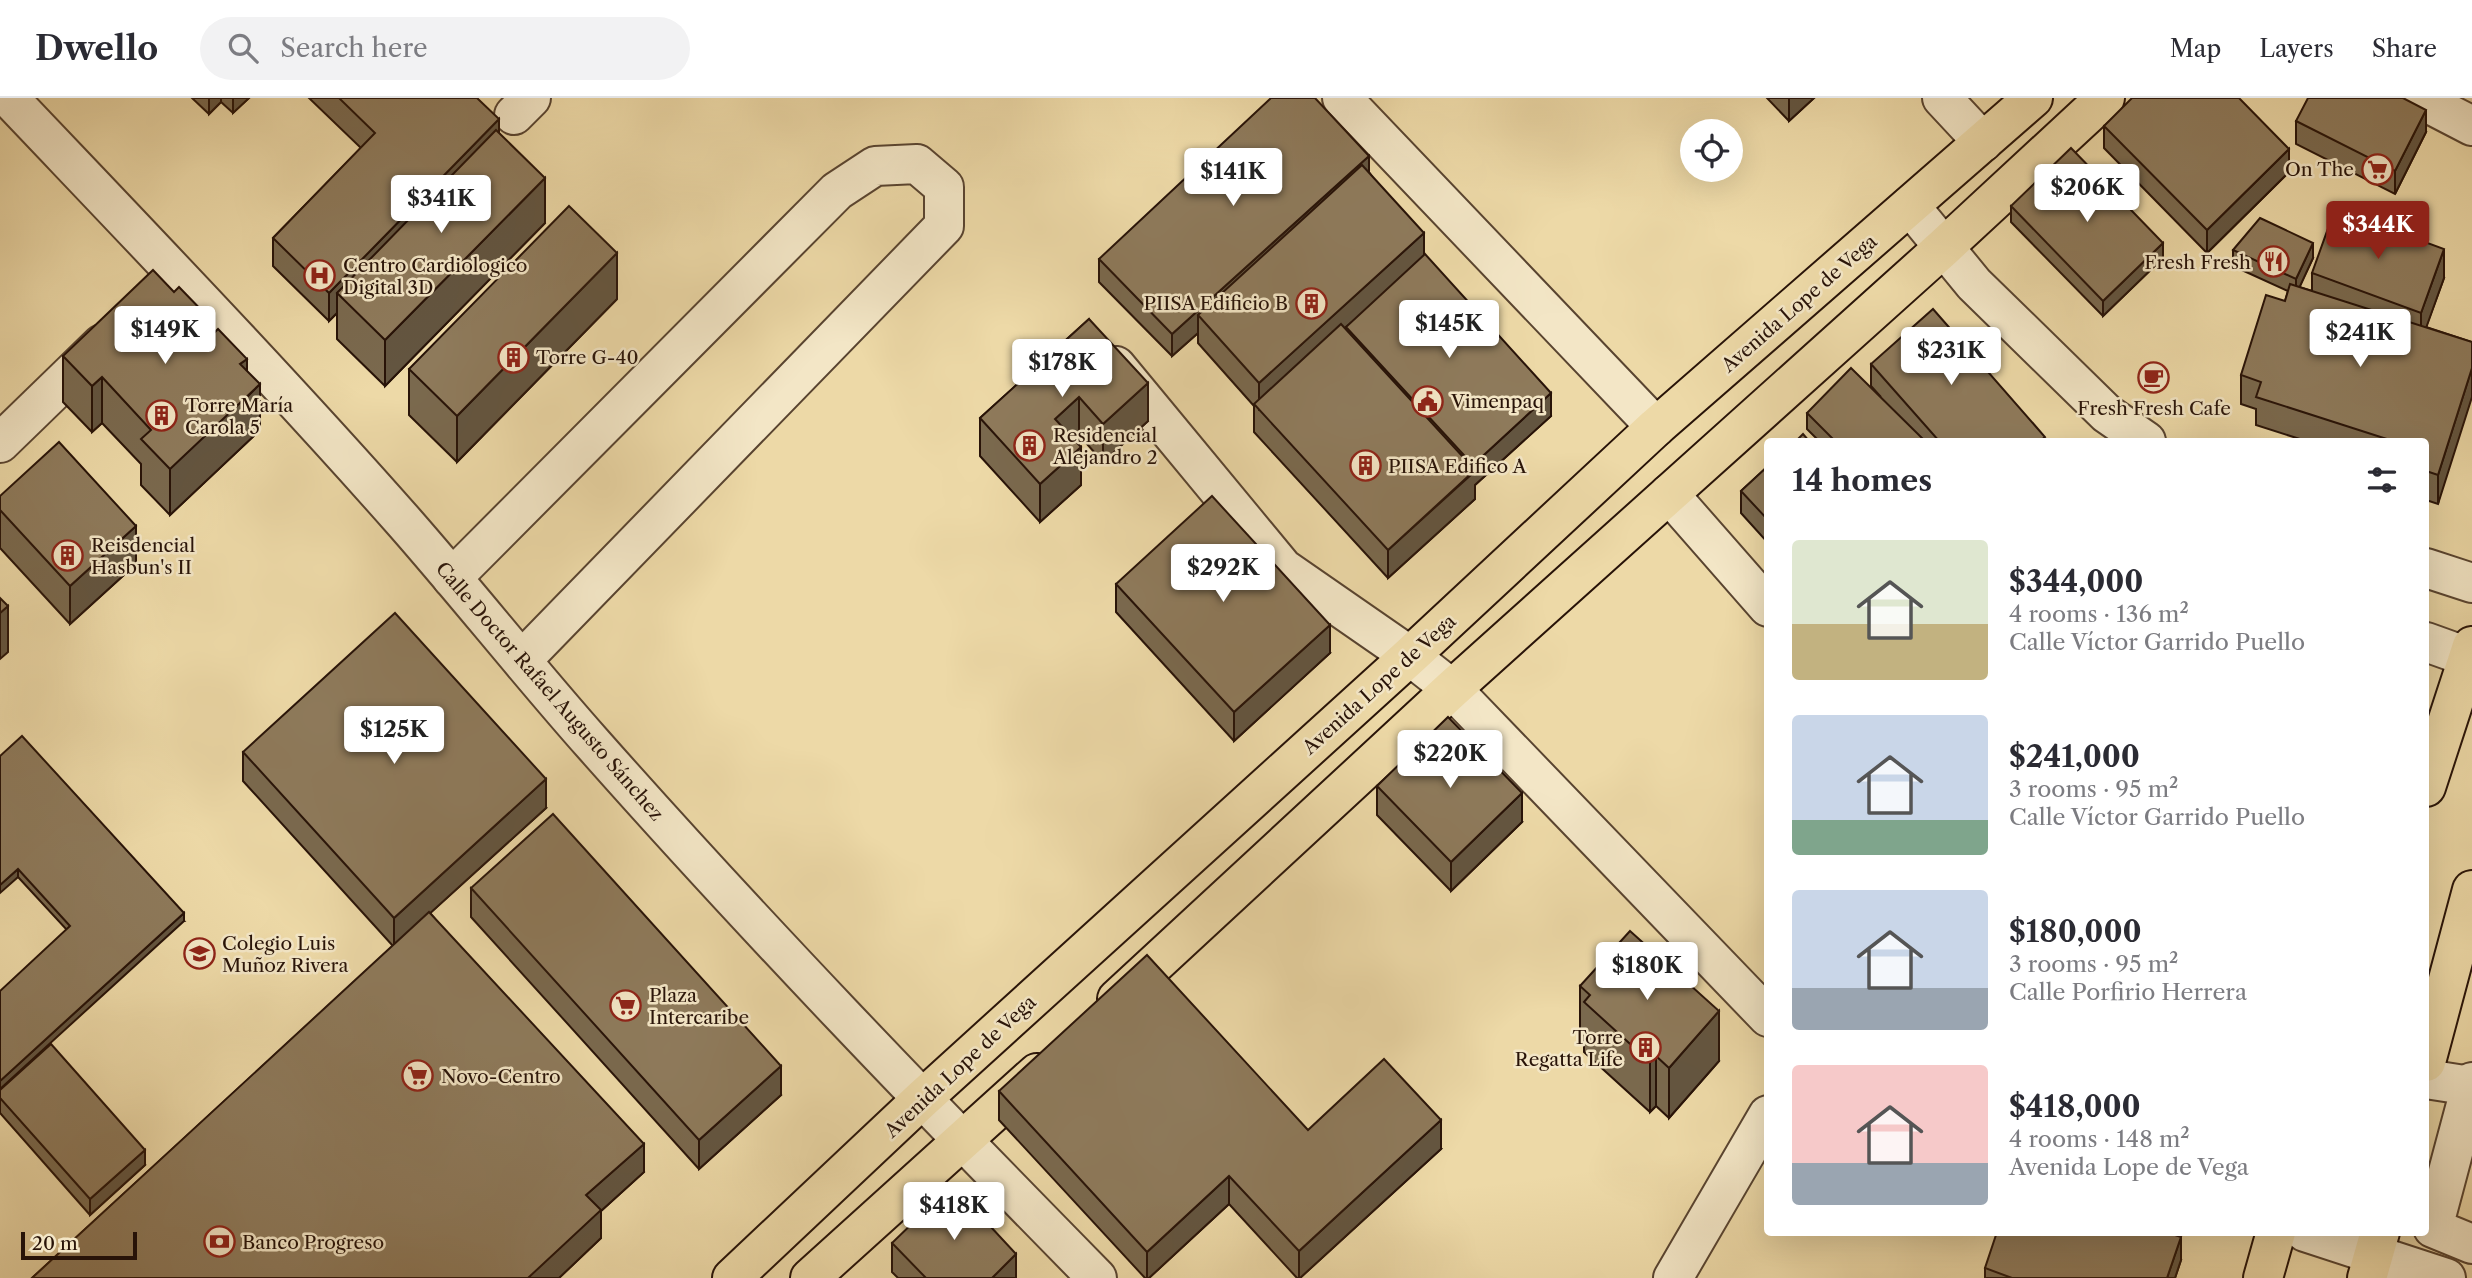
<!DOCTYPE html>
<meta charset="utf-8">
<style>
:root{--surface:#fff;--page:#f2f2f3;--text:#2b2b33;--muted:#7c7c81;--line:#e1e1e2;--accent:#8f2418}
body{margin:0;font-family:"Libre Caslon Text",serif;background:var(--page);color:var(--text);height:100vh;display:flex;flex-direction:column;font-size:26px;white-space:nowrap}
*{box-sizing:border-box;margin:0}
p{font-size:23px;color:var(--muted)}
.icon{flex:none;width:38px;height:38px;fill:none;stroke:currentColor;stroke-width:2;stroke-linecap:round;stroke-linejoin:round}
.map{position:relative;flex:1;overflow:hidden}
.sheet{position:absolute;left:1764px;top:340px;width:665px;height:798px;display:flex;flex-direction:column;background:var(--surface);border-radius:7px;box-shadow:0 7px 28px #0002}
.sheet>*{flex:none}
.tools{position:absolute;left:1680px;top:21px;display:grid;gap:14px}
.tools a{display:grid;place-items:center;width:63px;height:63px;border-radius:50%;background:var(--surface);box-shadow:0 7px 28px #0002;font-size:35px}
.scale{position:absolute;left:21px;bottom:18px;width:116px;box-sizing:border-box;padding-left:7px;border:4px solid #281308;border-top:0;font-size:19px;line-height:24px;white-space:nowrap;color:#281308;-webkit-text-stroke:5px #f3e6c6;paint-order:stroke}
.price{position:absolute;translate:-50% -60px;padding:0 16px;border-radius:7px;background:#fff;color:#222;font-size:23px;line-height:46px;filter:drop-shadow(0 2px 4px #0008)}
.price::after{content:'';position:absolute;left:50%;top:42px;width:21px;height:16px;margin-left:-10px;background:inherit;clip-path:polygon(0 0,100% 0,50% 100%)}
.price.on{background:var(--accent);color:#fff}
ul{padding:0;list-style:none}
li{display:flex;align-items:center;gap:21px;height:175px;padding:0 28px}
li span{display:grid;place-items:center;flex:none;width:196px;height:140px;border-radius:7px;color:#555}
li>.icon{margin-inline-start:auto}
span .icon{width:84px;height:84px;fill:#fffc;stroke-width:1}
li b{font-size:30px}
h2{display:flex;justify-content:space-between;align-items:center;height:84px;padding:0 28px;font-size:30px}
header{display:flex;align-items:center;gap:42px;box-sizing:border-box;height:98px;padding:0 35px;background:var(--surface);border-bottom:2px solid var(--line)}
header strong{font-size:33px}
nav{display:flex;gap:38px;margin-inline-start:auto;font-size:24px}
.search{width:490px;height:63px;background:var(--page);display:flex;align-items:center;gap:18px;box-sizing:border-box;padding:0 24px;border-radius:38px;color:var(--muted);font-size:26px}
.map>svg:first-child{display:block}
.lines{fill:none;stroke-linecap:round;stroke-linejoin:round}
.minor-casing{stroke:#594430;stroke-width:42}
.major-casing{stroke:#281308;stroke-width:42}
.minor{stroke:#f3e6c6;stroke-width:38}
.major{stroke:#edd9a7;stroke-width:38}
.wall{fill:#7a694e;stroke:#281308;stroke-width:2}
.shaded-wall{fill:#635540;stroke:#281308;stroke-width:2}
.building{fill:#8e7a5b;stroke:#281308;stroke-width:2}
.labels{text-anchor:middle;stroke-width:5;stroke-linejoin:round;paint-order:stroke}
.poi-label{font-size:19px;fill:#281308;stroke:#f3e6c6;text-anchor:start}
.street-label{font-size:19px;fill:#281308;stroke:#f3e6c6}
</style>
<header>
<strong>Dwello</strong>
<div class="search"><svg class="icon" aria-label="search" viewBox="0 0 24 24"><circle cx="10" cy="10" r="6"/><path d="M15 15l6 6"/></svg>Search here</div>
<nav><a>Map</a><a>Layers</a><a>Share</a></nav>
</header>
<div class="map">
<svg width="2472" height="1180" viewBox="0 0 2472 1180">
<rect width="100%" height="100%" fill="#edd9a7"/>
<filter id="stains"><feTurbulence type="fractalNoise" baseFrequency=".00286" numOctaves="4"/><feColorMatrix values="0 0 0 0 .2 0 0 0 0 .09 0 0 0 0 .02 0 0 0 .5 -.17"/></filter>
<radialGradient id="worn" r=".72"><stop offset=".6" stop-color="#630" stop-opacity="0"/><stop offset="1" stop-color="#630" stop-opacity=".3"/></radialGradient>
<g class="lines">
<defs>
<g id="minor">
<path d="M9,0C142,140 277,280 405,425C469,498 529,574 593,646C755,829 925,1005 1097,1180"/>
<polyline points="1342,0 1656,329"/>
<polyline points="1942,0 1983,44"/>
<polyline points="2418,0 2472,28"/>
<polyline points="514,17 531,0"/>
<polyline points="1910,108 1974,186 2107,316 2146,343"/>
<polyline points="1116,268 1283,470 1410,558 1452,591 1768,919"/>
<polyline points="0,345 102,246"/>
<polyline points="1669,396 1768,509"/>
<polyline points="2426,470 2472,485"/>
<polyline points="452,480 837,93 875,68 917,66 944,89 944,128 522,562"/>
<polyline points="2426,544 2468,559"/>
<polyline points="2426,981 2471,988"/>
<polyline points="2472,984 2433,1130 2472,1146"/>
<polyline points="2305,1134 2446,1180"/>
<polyline points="1673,1180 1768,1017"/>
</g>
<g id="major">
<polyline points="2426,689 2472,548"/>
<polyline points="1117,901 1452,591 1943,150 2105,0"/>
<polyline points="2426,964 2472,792"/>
<polyline points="732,1180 922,1001 1410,558 1656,329 2033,0"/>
<polyline points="810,1180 1037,975"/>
<polyline points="2263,1180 2276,1134"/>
<polyline points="2367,1180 2380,1134"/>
</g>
</defs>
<!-- minor casing -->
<use href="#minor" class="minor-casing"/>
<!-- major casing -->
<use href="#major" class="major-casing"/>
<!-- minor -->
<use href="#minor" class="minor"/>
<!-- major -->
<use href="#major" class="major"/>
</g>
<!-- wall -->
<g class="wall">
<polygon points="192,0 249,0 233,15 221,4 209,16"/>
<polygon points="309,0 477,0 499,35 545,125 385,288 337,241 337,215 329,223 273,168 273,140 361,50"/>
<polygon points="1767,0 1814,0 1789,23"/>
<polygon points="2296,23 2426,34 2395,96 2296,46"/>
<polygon points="2104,28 2289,74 2207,155 2104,50"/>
<polygon points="1369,74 1424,156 1551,318 1475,387 1475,401 1388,480 1254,334 1254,308 1198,245 1198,235 1172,258 1099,184 1099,161"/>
<polygon points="2011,108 2163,160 2103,218 2011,124"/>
<polygon points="2233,152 2313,160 2299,189 2312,193 2312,175 2444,180 2426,229 2472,244 2438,406 2426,402 2426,343 2306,343 2256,327 2256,311 2241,306 2241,277 2285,203 2288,193 2233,168"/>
<polygon points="617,201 457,364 409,317 409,271"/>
<polygon points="1089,221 1148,323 1103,364 1079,337 1074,342 1081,387 1040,424 980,358 980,320"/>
<polygon points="210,236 247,273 260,332 170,417 141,387 141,366 102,325 92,334 63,304 63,258"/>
<polygon points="1871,266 2045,343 1819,343 1807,331 1807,315 1880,298 1871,288"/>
<polygon points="1768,368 1768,445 1741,415 1741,393"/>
<polygon points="0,398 136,466 70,526 0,450"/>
<polygon points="1116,486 1330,555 1234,643 1116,514"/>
<polygon points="243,654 546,710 430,815 644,1074 601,1113 601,1140 559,1180 32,1180 393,848 243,683"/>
<polygon points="0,658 184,823 66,831 18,779"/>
<polygon points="1377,688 1522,724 1451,793 1377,717"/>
<polygon points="471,790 781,997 699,1071 471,819"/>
<polygon points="1580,888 1719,963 1669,1020 1656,1008 1650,1014 1584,954 1584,941 1580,938"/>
<polygon points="0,992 145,1067 90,1117 0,1015"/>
<polygon points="999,993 1308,1032 1441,1051 1300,1180 1297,1180 1229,1106 1149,1180 1145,1180 999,1022"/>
<polygon points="892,1145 1016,1180 898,1180 892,1174"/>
<polygon points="2181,1162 2175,1180 1985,1180 1985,1170"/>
</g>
<!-- shaded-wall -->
<g class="shaded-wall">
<polygon points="209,0 221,0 221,4 209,16"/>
<polygon points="233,0 249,0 233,15"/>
<polygon points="1789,0 1814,0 1789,23"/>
<polygon points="2426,12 2426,34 2395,96 2395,73"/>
<polygon points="499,21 499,50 337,195 337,215 329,223 329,195"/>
<polygon points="2289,51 2289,74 2207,155 2207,132"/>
<polygon points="1369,58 1369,81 1198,217 1198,235 1172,258 1172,236"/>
<polygon points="545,80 545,125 385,288 385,242"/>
<polygon points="1424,135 1424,164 1346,229 1346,235 1259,311 1259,285"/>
<polygon points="2163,145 2163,160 2103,218 2103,203"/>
<polygon points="2313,145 2313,160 2296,197 2296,181"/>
<polygon points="2444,151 2444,180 2421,244 2421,215"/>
<polygon points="617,155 617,201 457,364 457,318"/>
<polygon points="210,221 210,267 202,228"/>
<polygon points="247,261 247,299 260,286 260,332 170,417 170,371 240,266"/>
<polygon points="2472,270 2472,299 2438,406 2438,377"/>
<polygon points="102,279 102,325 92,334 92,288"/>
<polygon points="1148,285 1148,323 1103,364 1103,326"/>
<polygon points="1551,295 1551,318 1475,387 1475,401 1388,480 1388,452 1473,375 1473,367"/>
<polygon points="1079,299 1079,337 1055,359 1055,321"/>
<polygon points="1081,349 1081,387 1040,424 1040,386"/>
<polygon points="136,428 136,466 70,526 70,488"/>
<polygon points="8,508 8,554 0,561 0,515"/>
<polygon points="1330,527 1330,555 1234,643 1234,614"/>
<polygon points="546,681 546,710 394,848 394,820"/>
<polygon points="1522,695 1522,724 1451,793 1451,764"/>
<polygon points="18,771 18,779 0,795 0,787"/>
<polygon points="184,815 184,823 0,991 0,983"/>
<polygon points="1719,913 1719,963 1669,1020 1669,970"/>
<polygon points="1656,958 1656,1008 1650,1014 1650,964"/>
<polygon points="781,968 781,997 699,1071 699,1042"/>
<polygon points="1441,1022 1441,1051 1300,1180 1299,1180 1299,1153"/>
<polygon points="644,1046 644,1074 601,1113 601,1140 559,1180 528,1180 586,1097"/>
<polygon points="145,1052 145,1067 90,1117 90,1101"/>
<polygon points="1229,1078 1229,1106 1149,1180 1147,1180 1147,1154"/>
<polygon points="2181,1139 2181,1162 2175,1180 2167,1180"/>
<polygon points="1016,1156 1016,1180 992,1180"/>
</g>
<!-- building -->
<g class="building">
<polygon points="339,0 477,0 499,21 329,195 273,140 375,35"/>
<polygon points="1271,0 1315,0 1369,58 1172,236 1099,161"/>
<polygon points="2132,0 2239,0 2289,51 2207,132 2104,28"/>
<polygon points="2308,0 2403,0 2426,12 2395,73 2296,23"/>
<polygon points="496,32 545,80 385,242 337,195"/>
<polygon points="2071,50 2163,145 2103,203 2011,108"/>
<polygon points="1362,67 1424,135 1259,285 1198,217"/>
<polygon points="569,108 617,155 457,318 409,271"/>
<polygon points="2335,111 2444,151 2421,215 2312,175"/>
<polygon points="2260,120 2313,145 2296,181 2233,152"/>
<polygon points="1425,156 1551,295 1473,367 1346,229"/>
<polygon points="153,172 174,194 179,189 210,221 202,228 211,238 218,231 247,261 240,266 260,286 170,371 141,341 151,332 102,279 92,288 63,258"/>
<polygon points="2290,186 2472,244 2472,270 2438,377 2426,373 2426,343 2393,343 2256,299 2261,284 2241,277 2266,197 2285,203"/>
<polygon points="1933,211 2045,339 2040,343 1939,343 1871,266"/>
<polygon points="1089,221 1148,285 1103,326 1079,299 1055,321 1081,349 1040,386 980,320"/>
<polygon points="1341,226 1475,372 1388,452 1254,306"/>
<polygon points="1851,270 1925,343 1835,343 1807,315"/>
<polygon points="1803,336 1809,343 1796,343"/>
<polygon points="59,344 136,428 70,488 0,412 0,398"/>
<polygon points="1768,368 1768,422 1741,393"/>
<polygon points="1212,398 1330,527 1234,614 1116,486"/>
<polygon points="0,500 8,508 0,515"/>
<polygon points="395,515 546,681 394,820 243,654"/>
<polygon points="1448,619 1522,695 1451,764 1377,688"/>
<polygon points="22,638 184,815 0,983 0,893 70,828 18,771 0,787 0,658"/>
<polygon points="553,716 781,968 699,1042 471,790"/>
<polygon points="429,814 644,1046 586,1097 601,1112 528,1180 32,1180"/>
<polygon points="1630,833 1719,913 1669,970 1656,958 1650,964 1584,904 1590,897 1580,888"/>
<polygon points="1147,857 1308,1032 1384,961 1441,1022 1299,1153 1229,1078 1147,1154 999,993"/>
<polygon points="51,946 145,1052 90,1101 0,1000 0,992"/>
<polygon points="952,1087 1016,1156 992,1180 926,1180 892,1145"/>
<polygon points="1997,1134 2166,1134 2181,1139 2167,1180 2012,1180 1985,1170"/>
</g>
<!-- icons -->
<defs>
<symbol id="supermarket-ring" viewBox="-11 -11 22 22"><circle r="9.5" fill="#f3e6c6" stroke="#8f2418" stroke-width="1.5"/><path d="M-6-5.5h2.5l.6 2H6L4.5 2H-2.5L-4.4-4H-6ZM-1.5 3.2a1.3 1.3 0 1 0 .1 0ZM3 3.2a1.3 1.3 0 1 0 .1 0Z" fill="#8f2418"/></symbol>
<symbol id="restaurant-ring" viewBox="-11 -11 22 22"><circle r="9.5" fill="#f3e6c6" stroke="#8f2418" stroke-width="1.5"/><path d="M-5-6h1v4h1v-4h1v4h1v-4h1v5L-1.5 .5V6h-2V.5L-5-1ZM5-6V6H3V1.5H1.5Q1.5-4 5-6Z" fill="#8f2418"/></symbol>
<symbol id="hospital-ring" viewBox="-11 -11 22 22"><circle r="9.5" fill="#f3e6c6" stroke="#8f2418" stroke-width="1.5"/><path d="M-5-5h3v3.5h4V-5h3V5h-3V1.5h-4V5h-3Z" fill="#8f2418"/></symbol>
<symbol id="building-ring" viewBox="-11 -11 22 22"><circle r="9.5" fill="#f3e6c6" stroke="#8f2418" stroke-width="1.5"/><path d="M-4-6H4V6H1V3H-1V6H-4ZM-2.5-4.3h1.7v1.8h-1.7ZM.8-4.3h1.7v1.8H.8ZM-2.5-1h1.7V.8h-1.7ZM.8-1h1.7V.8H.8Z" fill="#8f2418"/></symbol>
<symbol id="cafe-ring" viewBox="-11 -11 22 22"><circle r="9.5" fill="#f3e6c6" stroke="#8f2418" stroke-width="1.5"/><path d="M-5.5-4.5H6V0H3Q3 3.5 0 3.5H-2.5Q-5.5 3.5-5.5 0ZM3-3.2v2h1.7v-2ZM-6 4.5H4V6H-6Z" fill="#8f2418"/></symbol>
<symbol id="civic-ring" viewBox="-11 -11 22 22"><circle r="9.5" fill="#f3e6c6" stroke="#8f2418" stroke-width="1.5"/><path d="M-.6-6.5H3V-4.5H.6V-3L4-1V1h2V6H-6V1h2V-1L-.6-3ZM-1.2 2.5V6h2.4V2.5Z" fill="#8f2418"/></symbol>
<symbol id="school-ring" viewBox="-11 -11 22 22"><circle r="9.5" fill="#f3e6c6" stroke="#8f2418" stroke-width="1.5"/><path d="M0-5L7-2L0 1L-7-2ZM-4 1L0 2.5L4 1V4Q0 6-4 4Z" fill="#8f2418"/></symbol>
<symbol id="bank-ring" viewBox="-11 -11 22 22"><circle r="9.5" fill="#f3e6c6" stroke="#8f2418" stroke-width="1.5"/><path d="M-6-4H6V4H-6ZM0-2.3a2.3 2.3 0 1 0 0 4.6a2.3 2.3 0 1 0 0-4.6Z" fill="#8f2418"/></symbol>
</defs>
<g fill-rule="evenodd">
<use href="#supermarket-ring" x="2360" y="54" width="35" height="35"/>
<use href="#restaurant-ring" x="2256" y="146" width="35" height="35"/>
<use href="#hospital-ring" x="302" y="160" width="35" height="35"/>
<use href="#building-ring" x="1294" y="188" width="35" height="35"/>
<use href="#building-ring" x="496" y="242" width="35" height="35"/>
<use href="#cafe-ring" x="2136" y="262" width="35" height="35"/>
<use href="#civic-ring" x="1410" y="286" width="35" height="35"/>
<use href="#building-ring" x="144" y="300" width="35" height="35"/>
<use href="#building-ring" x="1012" y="330" width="35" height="35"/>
<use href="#building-ring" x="1348" y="350" width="35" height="35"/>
<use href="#building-ring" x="50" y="440" width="35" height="35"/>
<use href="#school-ring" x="182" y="838" width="35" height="35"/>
<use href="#supermarket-ring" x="608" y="890" width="35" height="35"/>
<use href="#building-ring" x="1628" y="932" width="35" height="35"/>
<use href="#supermarket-ring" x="400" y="960" width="35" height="35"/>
<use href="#bank-ring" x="202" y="1126" width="35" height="35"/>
</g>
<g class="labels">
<!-- poi labels -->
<g class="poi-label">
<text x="2354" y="78" text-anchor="end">On The</text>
<text x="2251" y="171" text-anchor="end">Fresh Fresh</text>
<text x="343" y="174">Centro Cardiologico<tspan x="343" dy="22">Digital 3D</tspan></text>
<text x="1288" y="212" text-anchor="end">PIISA Edificio B</text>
<text x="536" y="266">Torre G-40</text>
<text x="1451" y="310">Vimenpaq</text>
<text x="185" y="314">Torre María<tspan x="185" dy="22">Carola 5</tspan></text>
<text x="2154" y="317" text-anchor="middle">Fresh Fresh Cafe</text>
<text x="1053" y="344">Residencial<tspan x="1053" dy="22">Alejandro 2</tspan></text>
<text x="1388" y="375">PIISA Edifico A</text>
<text x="91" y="454">Reisdencial<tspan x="91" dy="22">Hasbun's II</tspan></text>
<text x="222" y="852">Colegio Luis<tspan x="222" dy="22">Muñoz Rivera</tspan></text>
<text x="649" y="904">Plaza<tspan x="649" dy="22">Intercaribe</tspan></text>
<text x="1623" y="946" text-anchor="end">Torre<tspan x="1623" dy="22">Regatta Life</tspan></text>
<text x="441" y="985">Novo-Centro</text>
<text x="242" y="1151">Banco Progreso</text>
</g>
<!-- street labels -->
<g class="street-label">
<text transform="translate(1799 205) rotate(-41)" y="7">Avenida Lope de Vega</text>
<text transform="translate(1379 586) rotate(-42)" y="7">Avenida Lope de Vega</text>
<text transform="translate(550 593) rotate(49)" y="7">Calle Doctor Rafael Augusto Sánchez</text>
<text transform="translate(960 968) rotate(-43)" y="7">Avenida Lope de Vega</text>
</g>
</g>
<rect width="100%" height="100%" filter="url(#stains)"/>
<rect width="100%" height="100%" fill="url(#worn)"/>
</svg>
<div class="tools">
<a><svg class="icon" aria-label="locate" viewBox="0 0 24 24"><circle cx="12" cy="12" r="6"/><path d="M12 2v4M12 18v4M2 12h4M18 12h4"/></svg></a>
</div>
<div class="scale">20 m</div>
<b class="price" style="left:1233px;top:110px">$141K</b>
<b class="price" style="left:2087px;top:126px">$206K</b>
<b class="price" style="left:441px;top:137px">$341K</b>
<b class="price on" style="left:2378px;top:163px">$344K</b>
<b class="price" style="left:1449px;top:262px">$145K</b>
<b class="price" style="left:165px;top:268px">$149K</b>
<b class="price" style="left:2360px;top:271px">$241K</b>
<b class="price" style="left:1951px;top:289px">$231K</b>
<b class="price" style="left:1062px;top:301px">$178K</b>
<b class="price" style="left:1223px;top:506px">$292K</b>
<b class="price" style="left:394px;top:668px">$125K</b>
<b class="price" style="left:1450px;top:692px">$220K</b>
<b class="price" style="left:1647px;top:904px">$180K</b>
<b class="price" style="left:954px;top:1144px">$418K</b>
<section class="sheet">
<h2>14 homes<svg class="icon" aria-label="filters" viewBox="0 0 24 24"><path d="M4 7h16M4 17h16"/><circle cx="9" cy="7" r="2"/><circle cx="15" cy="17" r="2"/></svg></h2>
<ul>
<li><span style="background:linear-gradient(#dfe7d0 60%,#c2b280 0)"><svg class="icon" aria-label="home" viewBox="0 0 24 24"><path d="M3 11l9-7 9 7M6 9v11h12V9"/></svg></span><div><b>$344,000</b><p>4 rooms · 136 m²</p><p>Calle Víctor Garrido Puello</p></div></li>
<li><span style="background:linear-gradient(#c9d6e8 75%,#7fa58c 0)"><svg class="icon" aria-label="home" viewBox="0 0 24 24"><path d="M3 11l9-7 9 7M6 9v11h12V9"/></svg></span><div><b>$241,000</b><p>3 rooms · 95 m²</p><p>Calle Víctor Garrido Puello</p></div></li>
<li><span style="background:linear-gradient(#c9d6e8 70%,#9aa5b1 0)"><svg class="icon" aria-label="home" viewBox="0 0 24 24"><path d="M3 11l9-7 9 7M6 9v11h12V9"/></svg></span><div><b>$180,000</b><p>3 rooms · 95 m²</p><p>Calle Porfirio Herrera</p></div></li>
<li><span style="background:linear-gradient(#f6c9c9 70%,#9aa5b1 0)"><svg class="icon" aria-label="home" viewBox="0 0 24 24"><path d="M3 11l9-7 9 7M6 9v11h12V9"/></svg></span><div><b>$418,000</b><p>4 rooms · 148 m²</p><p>Avenida Lope de Vega</p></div></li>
</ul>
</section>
</div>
